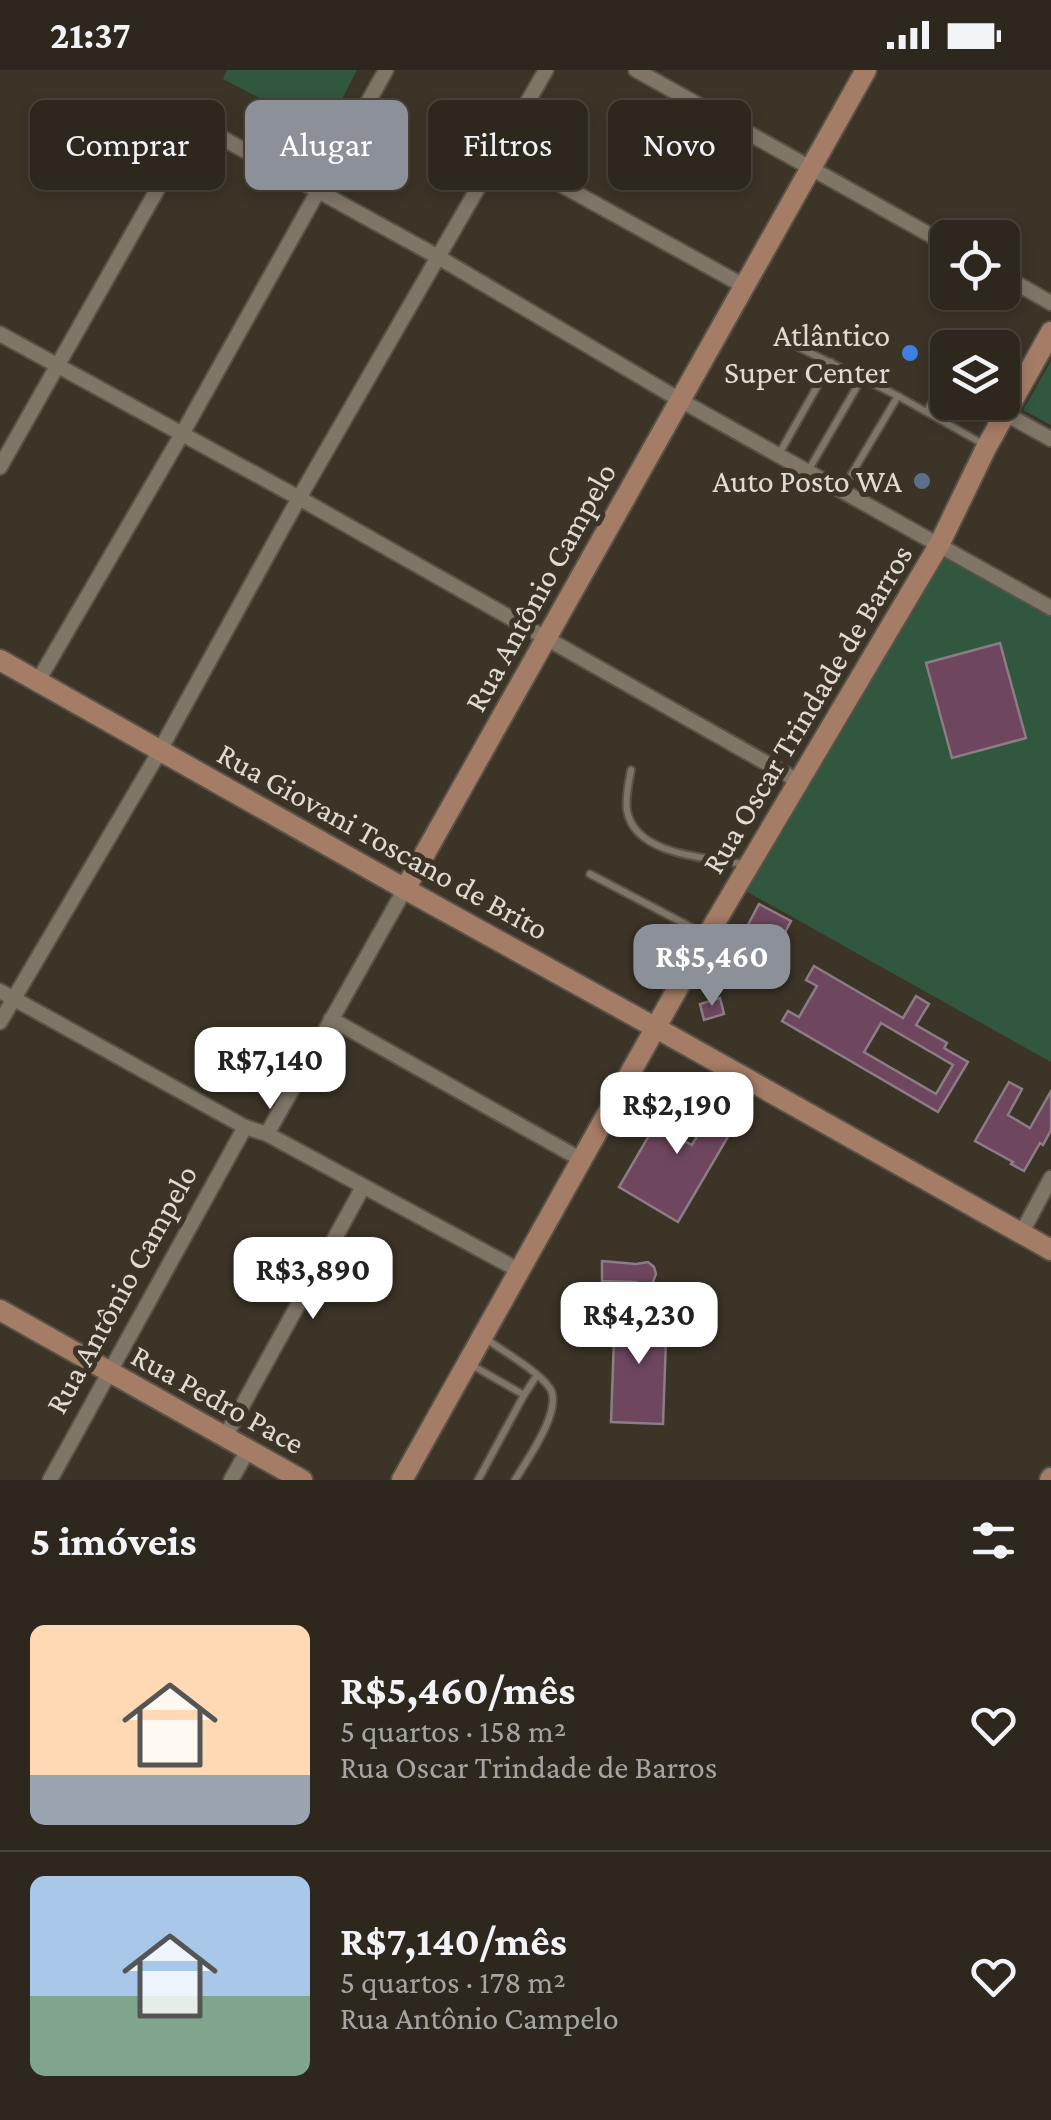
<!DOCTYPE html>
<html lang="pt">
<meta charset="utf-8">
<style>
:root{--surface:#2d271d;--page:#39332a;--text:#f1f3f6;--muted:#a7a5a4;--line:#48443b;--accent:#8c9099}
body{margin:0;font-family:"Crimson Pro",serif;background:var(--page);color:var(--text);height:100vh;display:flex;flex-direction:column;font-size:38px;white-space:nowrap}
*{box-sizing:border-box;margin:0}
p{font-size:32px;color:var(--muted)}
.icon{flex:none;width:55px;height:55px;fill:none;stroke:currentColor;stroke-width:2;stroke-linecap:round;stroke-linejoin:round}
.map{position:relative;height:1410px;overflow:hidden}
.panel{display:flex;flex-direction:column;background:var(--surface);flex:1}
.panel>*{flex:none}
.hud{position:absolute;left:30px;top:30px;width:992px;height:90px;display:flex;gap:20px}
.controls{position:absolute;left:930px;top:150px;display:grid;gap:20px}
.controls a{display:grid;place-items:center;width:90px;height:90px;border-radius:15px;background:var(--surface);box-shadow:0 5px 15px #0003,0 0 0 2px var(--line);font-size:50px}
.price{position:absolute;translate:-50% -85px;padding:0 22px;border-radius:20px;background:#fff;color:#222;font-size:32px;line-height:65px;filter:drop-shadow(0 2px 5px #0008)}
.price::after{content:'';position:absolute;left:50%;top:60px;width:30px;height:22px;margin-left:-15px;background:inherit;clip-path:polygon(0 0,100% 0,50% 100%)}
.price.on{background:var(--accent);color:#fff}
ul{padding:0;list-style:none}
li{display:flex;align-items:center;gap:30px;height:250px;padding:0 30px}
li+li{border-top:2px solid var(--line)}
li span{display:grid;place-items:center;flex:none;width:280px;height:200px;border-radius:15px;color:#555}
li>.icon{margin-inline-start:auto}
span .icon{width:120px;height:120px;fill:#fffc;stroke-width:1}
li b{font-size:42px}
h2{display:flex;justify-content:space-between;align-items:center;height:120px;padding:0 30px;font-size:42px}
.chip{padding:0 35px;border-radius:15px;background:var(--surface);box-shadow:0 5px 15px #0003,0 0 0 2px var(--line);font-size:35px;line-height:90px}
.chip.on{background:var(--accent);color:#fff}
.status{display:flex;justify-content:space-between;align-items:center;height:70px;padding:0 50px;background:var(--surface);direction:ltr}
.status svg{height:28px;fill:currentColor}
.map>svg:first-child{display:block}
.green{fill:#31573f}
.building{fill:#6e475f;stroke:#8c7c86;stroke-width:2.5;fill-rule:evenodd}
.lines{fill:none;stroke-linecap:round;stroke-linejoin:round}
.lane-casing{stroke:#585247;stroke-width:10}
.street-casing{stroke:#585247;stroke-width:18}
.secondary-casing{stroke:#585247;stroke-width:24}
.lane{stroke:#7f7668;stroke-width:6}
.street{stroke:#7f7668;stroke-width:14}
.secondary{stroke:#a57c66;stroke-width:20}
.shop-dot{fill:#3f7fe0;stroke:#3c3427;stroke-width:4}
.service-dot{fill:#5c6f8a;stroke:#3c3427;stroke-width:4}
.labels{text-anchor:middle;stroke-width:10;stroke-linejoin:round;paint-order:stroke}
.poi-label{font-size:32px;fill:#e0dcd4;stroke:#3c3427;text-anchor:end}
.street-label{font-size:32px;fill:#e0dcd4;stroke:#3c3427}
</style>
<div class="status"><b>21:37</b><svg viewBox="0 0 49 12"><path d="M0 12V9h3v3zM5 12V6h3v6zM10 12V3h3v9zM15 12V0h3v12zM26 1h20v11H26zM47 4h2v5h-2z"/></svg></div>
<div class="map">
<svg width="1051" height="1410" viewBox="0 0 1051 1410">
<rect width="100%" height="100%" fill="#3c3427"/>
<!-- green -->
<g class="green">
<polygon points="227,0 357,0 325,62 223,9"/>
<polygon points="1051,291 1051,355 1023,340"/>
<polygon points="939,475 1051,540 1051,992 744,820"/>
</g>
<!-- building -->
<g class="building">
<polygon points="1000,573 1026,668 952,688 926,593"/>
<polygon points="759,834 791,851 762,906 730,889"/>
<path d="M814,896L903,948L916,926L929,934L916,955L947,973L944,978L968,992L938,1042L782,951L788,941L799,947L817,916L806,910ZM881,953L953,995L936,1024L864,982Z"/>
<polygon points="720,928 724,944 704,950 700,934"/>
<polygon points="1009,1012 1022,1019 1008,1045 1030,1058 1051,1021 1051,1060 1043,1075 1040,1073 1024,1101 1011,1094 1013,1092 975,1071"/>
<polygon points="679,1014 698,1025 675,1066 692,1075 716,1034 739,1048 678,1152 619,1117"/>
<polygon points="602,1191 636,1194 648,1192 654,1197 656,1204 653,1212 646,1216 635,1212 602,1211"/>
<polygon points="615,1240 667,1241 663,1354 611,1352"/>
</g>
<g class="lines">
<defs>
<g id="lane">
<polyline points="790,273 898,326"/>
<polyline points="927,341 948,306"/>
<polyline points="779,384 831,292"/>
<polyline points="808,401 862,308"/>
<polyline points="842,420 898,326 983,374"/>
<path d="M631,700C629,712 625,728 627,740C634,786 709,788 744,794"/>
<polyline points="590,804 704,864"/>
<path d="M485,1268C504,1282 535,1299 549,1317C565,1337 527,1390 515,1410"/>
<polyline points="470,1294 524,1325 478,1410"/>
<polyline points="524,1325 537,1305"/>
</g>
<g id="street">
<polyline points="636,0 948,175"/>
<polyline points="500,81 744,216"/>
<polyline points="1002,205 1051,233"/>
<polyline points="0,264 299,428 798,711"/>
<polyline points="1004,343 1051,369"/>
<polyline points="0,397 195,53 438,187 680,330 1051,538"/>
<polyline points="38,611 182,364 386,0"/>
<polyline points="0,921 245,1057 267,1064 520,1201"/>
<polyline points="331,949 582,1090"/>
<polyline points="0,952 154,691 299,428 546,0"/>
<polyline points="267,1064 405,819"/>
<polyline points="1021,1164 1051,1108"/>
<polyline points="225,1367 363,1117"/>
<polyline points="50,1410 245,1057"/>
<polyline points="231,1410 248,1380"/>
</g>
<g id="secondary">
<polyline points="0,590 405,819 667,964 1051,1180"/>
<polyline points="405,819 866,0"/>
<polyline points="0,1240 302,1410"/>
<polyline points="402,1410 707,866 939,475 987,376 1051,262"/>
<polyline points="1050,1410 1051,1408"/>
</g>
</defs>
<!-- lane casing -->
<use href="#lane" class="lane-casing"/>
<!-- street casing -->
<use href="#street" class="street-casing"/>
<!-- secondary casing -->
<use href="#secondary" class="secondary-casing"/>
<!-- lane -->
<use href="#lane" class="lane"/>
<!-- street -->
<use href="#street" class="street"/>
<!-- secondary -->
<use href="#secondary" class="secondary"/>
</g>
<!-- markers -->
<circle class="shop-dot" cx="910" cy="283" r="10"/>
<circle class="service-dot" cx="922" cy="411" r="10"/>
<g class="labels">
<!-- poi labels -->
<g class="poi-label">
<text x="890" y="276">Atlântico<tspan x="890" dy="37">Super Center</tspan></text>
<text x="902" y="422">Auto Posto WA</text>
</g>
<!-- street labels -->
<g class="street-label">
<text transform="translate(540 517) rotate(-61)" y="11">Rua Antônio Campelo</text>
<text transform="translate(807 639) rotate(-59)" y="11">Rua Oscar Trindade de Barros</text>
<text transform="translate(383 771) rotate(29)" y="11">Rua Giovani Toscano de Brito</text>
<text transform="translate(121 1219) rotate(-61)" y="11">Rua Antônio Campelo</text>
<text transform="translate(218 1329) rotate(29)" y="11">Rua Pedro Pace</text>
</g>
</g>
</svg>
<div class="controls">
<a><svg class="icon" aria-label="locate" viewBox="0 0 24 24"><circle cx="12" cy="12" r="6"/><path d="M12 2v4M12 18v4M2 12h4M18 12h4"/></svg></a>
<a><svg class="icon" aria-label="layers" viewBox="0 0 24 24"><path d="M12 4l9 5-9 5-9-5zM3 14l9 5 9-5"/></svg></a>
</div>
<b class="price on" style="left:712px;top:939px">R$5,460</b>
<b class="price" style="left:270px;top:1042px">R$7,140</b>
<b class="price" style="left:677px;top:1087px">R$2,190</b>
<b class="price" style="left:313px;top:1252px">R$3,890</b>
<b class="price" style="left:639px;top:1297px">R$4,230</b>
<div class="hud">
<a class="chip">Comprar</a>
<a class="chip on">Alugar</a>
<a class="chip">Filtros</a>
<a class="chip">Novo</a>
</div>
</div>
<section class="panel">
<h2>5 imóveis<svg class="icon" aria-label="filters" viewBox="0 0 24 24"><path d="M4 7h16M4 17h16"/><circle cx="9" cy="7" r="2"/><circle cx="15" cy="17" r="2"/></svg></h2>
<ul>
<li><span style="background:linear-gradient(#ffd9b3 75%,#9aa5b1 0)"><svg class="icon" aria-label="home" viewBox="0 0 24 24"><path d="M3 11l9-7 9 7M6 9v11h12V9"/></svg></span><div><b>R$5,460/mês</b><p>5 quartos · 158 m²</p><p>Rua Oscar Trindade de Barros</p></div><svg class="icon" aria-label="heart" viewBox="0 0 24 24"><path d="M12 20l-8-8c-3-5 5-10 8-4 3-6 11-1 8 4z"/></svg></li>
<li><span style="background:linear-gradient(#a9c7e8 60%,#7fa58c 0)"><svg class="icon" aria-label="home" viewBox="0 0 24 24"><path d="M3 11l9-7 9 7M6 9v11h12V9"/></svg></span><div><b>R$7,140/mês</b><p>5 quartos · 178 m²</p><p>Rua Antônio Campelo</p></div><svg class="icon" aria-label="heart" viewBox="0 0 24 24"><path d="M12 20l-8-8c-3-5 5-10 8-4 3-6 11-1 8 4z"/></svg></li>
</ul>
</section>
